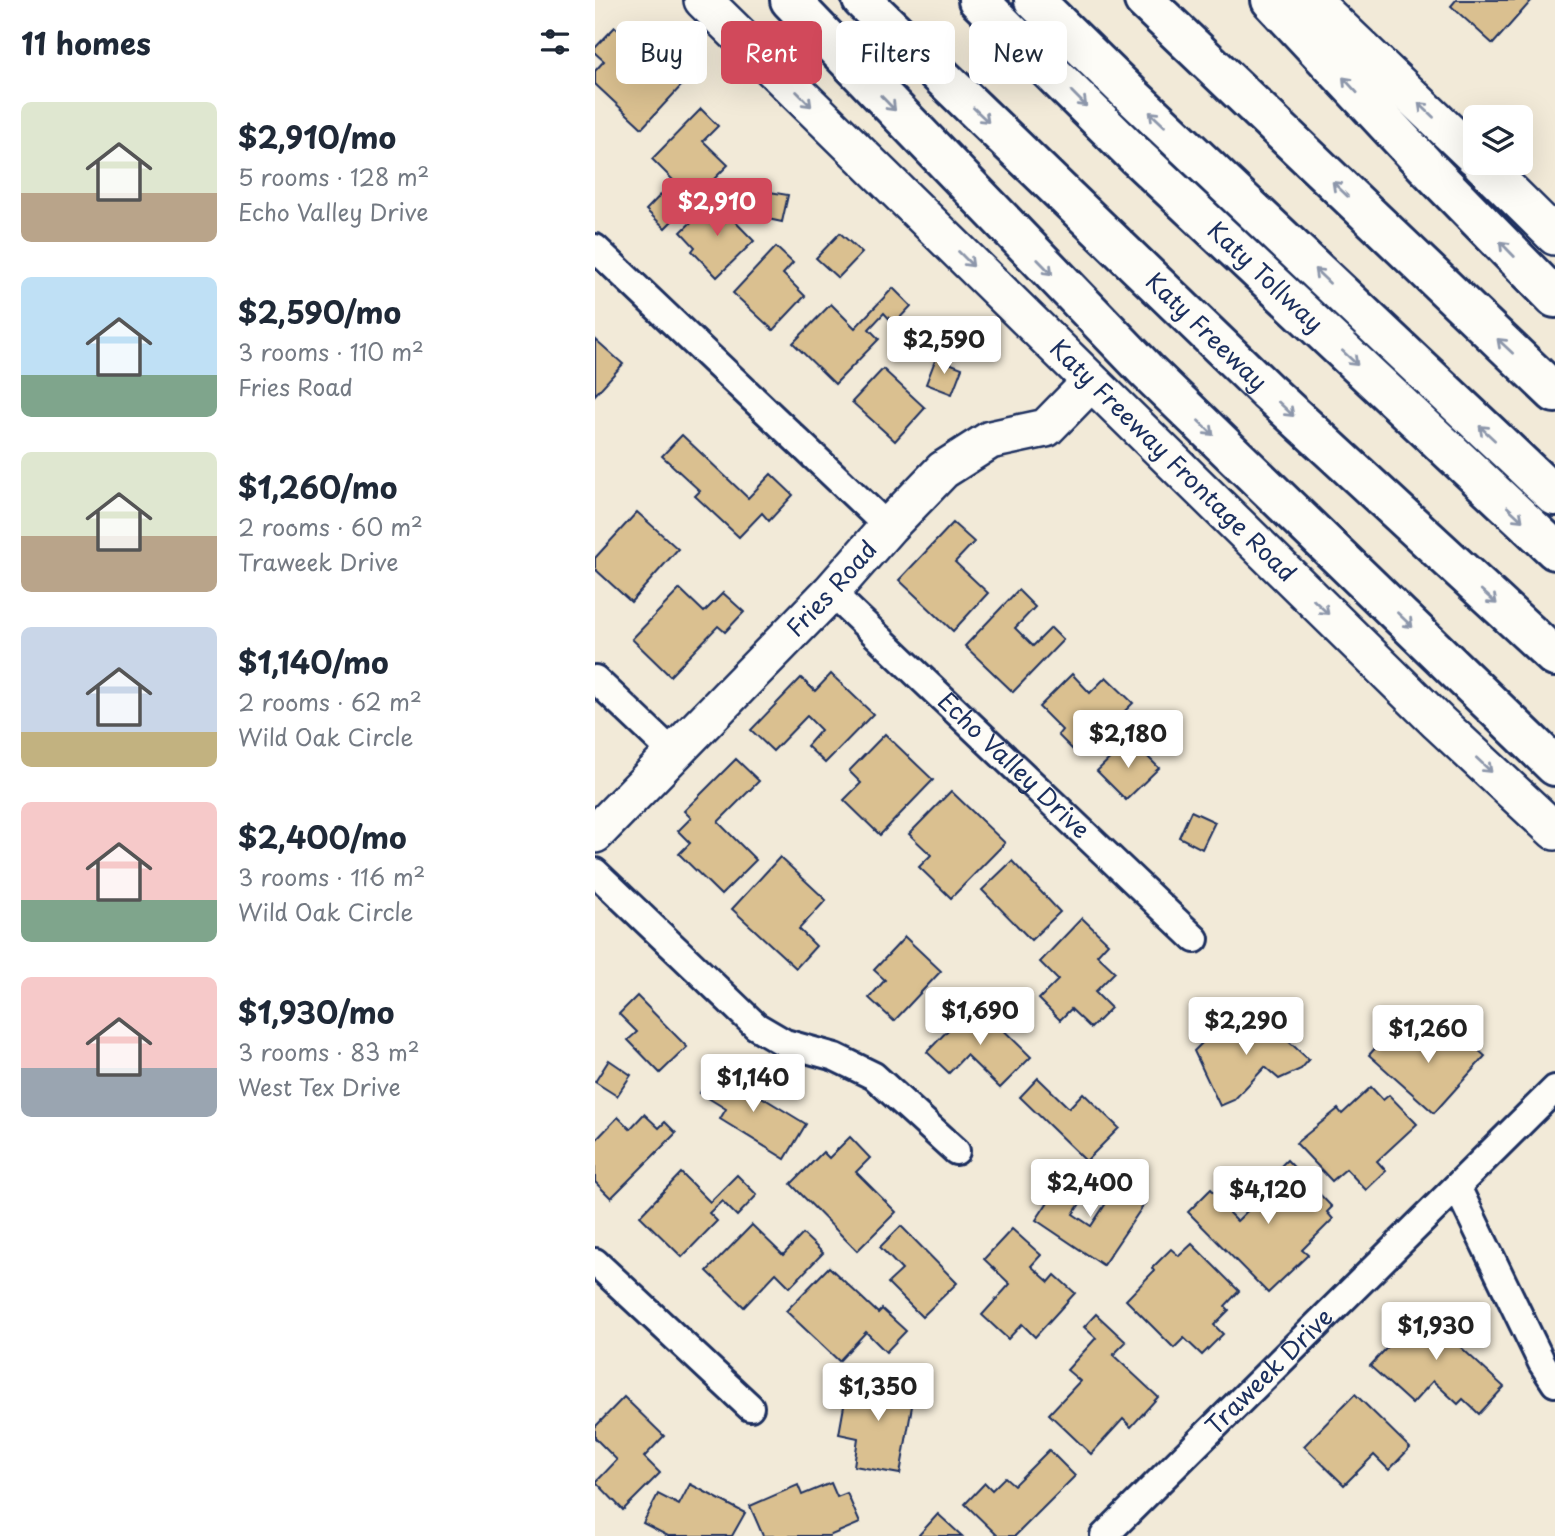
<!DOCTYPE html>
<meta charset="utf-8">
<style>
:root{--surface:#fff;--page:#f2f2f3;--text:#1f2937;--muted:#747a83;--accent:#d1495b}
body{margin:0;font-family:"Playpen Sans",sans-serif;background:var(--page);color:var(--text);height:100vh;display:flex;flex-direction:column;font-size:26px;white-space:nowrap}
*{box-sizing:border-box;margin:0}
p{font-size:23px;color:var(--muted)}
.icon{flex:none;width:38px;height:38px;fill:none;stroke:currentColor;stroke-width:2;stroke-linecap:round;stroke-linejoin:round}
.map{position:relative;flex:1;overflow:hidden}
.side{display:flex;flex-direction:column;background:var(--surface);width:595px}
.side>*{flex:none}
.guide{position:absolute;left:21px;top:21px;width:665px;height:63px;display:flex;gap:14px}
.controls{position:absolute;left:868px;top:105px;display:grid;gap:14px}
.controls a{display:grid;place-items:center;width:70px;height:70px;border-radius:10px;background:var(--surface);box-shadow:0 7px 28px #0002;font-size:35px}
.price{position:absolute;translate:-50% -60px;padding:0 16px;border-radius:7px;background:#fff;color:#222;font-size:23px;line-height:46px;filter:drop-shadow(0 2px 4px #0008)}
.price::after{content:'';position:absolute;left:50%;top:42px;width:21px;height:16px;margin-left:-10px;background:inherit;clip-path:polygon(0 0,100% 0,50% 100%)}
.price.active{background:var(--accent);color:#fff}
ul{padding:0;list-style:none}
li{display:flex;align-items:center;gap:21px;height:175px;padding:0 21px}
li span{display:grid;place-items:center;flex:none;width:196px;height:140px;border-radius:10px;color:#555}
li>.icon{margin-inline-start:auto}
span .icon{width:84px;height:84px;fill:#fffc;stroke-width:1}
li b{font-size:30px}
h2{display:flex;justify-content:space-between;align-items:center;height:84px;padding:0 21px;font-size:30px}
.tag{padding:0 24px;border-radius:10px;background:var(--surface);box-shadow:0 7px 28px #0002;font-size:24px;line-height:63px}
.tag.active{background:var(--accent);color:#fff}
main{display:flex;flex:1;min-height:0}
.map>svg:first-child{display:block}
.building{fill:#dac090;stroke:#1b2f5e;stroke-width:2}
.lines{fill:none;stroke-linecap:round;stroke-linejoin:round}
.street-casing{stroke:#1b2f5e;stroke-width:32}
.secondary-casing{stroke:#1b2f5e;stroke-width:42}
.highway-casing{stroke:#1b2f5e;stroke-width:44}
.street{stroke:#fdfcf7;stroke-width:26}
.secondary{stroke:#fdfcf7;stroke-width:37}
.highway{stroke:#fdfcf7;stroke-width:38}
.oneway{stroke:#8c96aa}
.labels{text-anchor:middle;stroke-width:7;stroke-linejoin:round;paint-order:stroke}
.street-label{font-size:24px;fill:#1b2f5e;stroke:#fdfcf7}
</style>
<main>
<section class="side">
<h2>11 homes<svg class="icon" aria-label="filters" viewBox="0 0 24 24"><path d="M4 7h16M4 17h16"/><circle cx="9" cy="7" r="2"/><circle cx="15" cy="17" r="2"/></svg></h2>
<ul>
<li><span style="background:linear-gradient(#dfe7d0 65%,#b9a48a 0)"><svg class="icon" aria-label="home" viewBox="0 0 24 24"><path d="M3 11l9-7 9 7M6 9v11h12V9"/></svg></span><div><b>$2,910/mo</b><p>5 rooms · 128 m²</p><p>Echo Valley Drive</p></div></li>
<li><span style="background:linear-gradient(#bfe0f5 70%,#7fa58c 0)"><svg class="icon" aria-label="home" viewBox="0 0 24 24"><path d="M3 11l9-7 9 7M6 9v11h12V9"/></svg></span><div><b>$2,590/mo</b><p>3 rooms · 110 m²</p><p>Fries Road</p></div></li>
<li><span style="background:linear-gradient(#dfe7d0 60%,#b9a48a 0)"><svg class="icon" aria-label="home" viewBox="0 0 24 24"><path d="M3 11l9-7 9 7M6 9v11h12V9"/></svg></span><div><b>$1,260/mo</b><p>2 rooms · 60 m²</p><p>Traweek Drive</p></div></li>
<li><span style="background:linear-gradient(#c9d6e8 75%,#c2b280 0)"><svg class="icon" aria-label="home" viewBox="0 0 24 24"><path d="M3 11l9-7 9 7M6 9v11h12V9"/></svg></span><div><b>$1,140/mo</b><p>2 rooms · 62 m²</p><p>Wild Oak Circle</p></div></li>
<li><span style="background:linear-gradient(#f6c9c9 70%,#7fa58c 0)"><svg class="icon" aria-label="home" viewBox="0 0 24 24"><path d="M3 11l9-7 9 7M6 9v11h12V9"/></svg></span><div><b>$2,400/mo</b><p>3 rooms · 116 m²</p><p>Wild Oak Circle</p></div></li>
<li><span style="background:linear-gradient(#f6c9c9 65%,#9aa5b1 0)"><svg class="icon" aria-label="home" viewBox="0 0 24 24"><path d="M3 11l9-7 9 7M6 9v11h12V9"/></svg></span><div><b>$1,930/mo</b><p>3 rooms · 83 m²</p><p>West Tex Drive</p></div></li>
</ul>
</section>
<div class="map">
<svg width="960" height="1536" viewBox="0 0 960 1536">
<rect width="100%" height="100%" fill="#f2ead8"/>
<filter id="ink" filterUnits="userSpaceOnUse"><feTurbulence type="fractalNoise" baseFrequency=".0143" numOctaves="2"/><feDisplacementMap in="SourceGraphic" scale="14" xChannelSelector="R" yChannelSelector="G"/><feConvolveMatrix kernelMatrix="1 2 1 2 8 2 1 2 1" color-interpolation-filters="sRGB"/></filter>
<g filter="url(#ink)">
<!-- building -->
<g class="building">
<polygon points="861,0 937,0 898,44 856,6"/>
<polygon points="20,27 70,74 73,70 88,84 47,128 0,84 0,71 9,61 0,53 0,48"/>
<polygon points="106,109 123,126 108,141 133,165 70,228 51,210 79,181 57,159"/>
<polygon points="163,190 193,195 187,222 159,216"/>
<polygon points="119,200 159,241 122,277 97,251 100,247 86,232"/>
<polygon points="245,233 267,253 243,278 221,258"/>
<polygon points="181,247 198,263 188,274 210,296 178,330 138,293"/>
<polygon points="298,288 316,306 299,324 289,313 274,329 284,339 240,384 198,343 236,304 260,328"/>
<polygon points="0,339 28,364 0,395"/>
<polygon points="341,358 367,368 357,394 331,384"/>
<polygon points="288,369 330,408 300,441 257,402"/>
<polygon points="87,435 153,498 176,474 198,495 174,521 167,513 144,537 100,496 105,491 67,456"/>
<polygon points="42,512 83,549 36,602 0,569 0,558"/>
<polygon points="358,523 379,542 360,562 393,593 358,631 304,580"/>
<polygon points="85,589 109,612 128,593 149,612 130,632 123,626 75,676 37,639"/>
<polygon points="423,590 440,607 420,628 438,646 456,628 468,640 418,692 370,646"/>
<polygon points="236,674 278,714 230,763 212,746 226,730 212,716 178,751 156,730 206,678 220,691"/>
<polygon points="477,674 495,693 511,677 538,703 484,756 463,735 467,730 444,707"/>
<polygon points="290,734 338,780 285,835 249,800 266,783 254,771"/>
<polygon points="535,739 564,768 531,800 502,771"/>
<polygon points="141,759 164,781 123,822 161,860 126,895 84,854 95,843 83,831 96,818 89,811"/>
<polygon points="356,791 410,843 356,898 324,867 336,855 314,834"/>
<polygon points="596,811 620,822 607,849 584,837"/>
<polygon points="185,857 231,900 204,929 221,946 201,968 137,909"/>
<polygon points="417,861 465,912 436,940 387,890"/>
<polygon points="487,918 513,943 502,955 520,972 500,992 516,1008 496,1028 476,1009 465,1020 444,999 463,980 445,962"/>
<polygon points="310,937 346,971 299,1021 274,998 290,980 279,970"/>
<polygon points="42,996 92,1047 65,1073 33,1040 42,1032 24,1014"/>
<polygon points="380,1002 436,1057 405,1088 371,1055 354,1073 332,1052"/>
<polygon points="665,1015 714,1060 706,1069 684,1079 670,1067 639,1100 625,1106 599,1051 609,1041"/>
<polygon points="801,1025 824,1046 831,1038 842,1049 859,1029 890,1056 839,1113 774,1055"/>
<polygon points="14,1060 36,1075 22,1096 0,1082"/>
<polygon points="119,1068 211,1124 190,1159 125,1119 131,1109 105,1093"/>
<polygon points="443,1078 474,1108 488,1093 524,1128 491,1161 425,1097"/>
<polygon points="776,1087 788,1100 794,1095 822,1124 782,1161 791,1171 771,1190 751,1169 737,1181 701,1143 743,1109 747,1114"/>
<polygon points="49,1114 64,1128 70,1122 81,1133 16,1198 0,1182 0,1141 23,1117 35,1129"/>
<polygon points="255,1137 275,1158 261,1172 301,1212 262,1251 196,1184 228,1152 234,1158"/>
<polygon points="692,1160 737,1207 732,1212 738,1219 707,1250 713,1255 673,1293 593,1212 616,1189 633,1206 630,1209 642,1221 680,1184 674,1178"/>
<polygon points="86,1173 115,1202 142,1175 162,1195 142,1216 127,1201 114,1213 122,1221 87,1257 45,1216"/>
<polygon points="472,1173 495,1189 478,1214 496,1226 523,1185 550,1203 508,1265 441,1220"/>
<polygon points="157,1225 188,1255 208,1234 228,1253 195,1287 181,1273 149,1307 112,1271"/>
<polygon points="306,1226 362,1283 327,1317 293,1283 307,1270 285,1247"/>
<polygon points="417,1229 446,1255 436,1266 454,1282 460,1275 480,1293 440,1337 427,1324 413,1339 387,1315 415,1284 389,1259"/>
<polygon points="597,1244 644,1291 630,1306 634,1310 619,1325 628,1334 607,1355 589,1338 579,1348 531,1300 559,1271 557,1268 576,1249 584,1256"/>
<polygon points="234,1267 283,1313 287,1309 311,1331 291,1352 271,1332 244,1361 191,1311"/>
<polygon points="843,1302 872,1328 859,1341 909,1387 884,1414 868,1399 863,1404 838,1381 817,1404 775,1366 823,1314 828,1318"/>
<polygon points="501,1314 531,1342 518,1355 563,1397 536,1427 528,1419 496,1454 454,1414 485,1381 472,1370 501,1338 489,1327"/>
<polygon points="254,1378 320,1389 305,1474 259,1466 263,1438 244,1434"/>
<polygon points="760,1394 815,1448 794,1470 779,1455 749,1485 709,1446"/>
<polygon points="29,1397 69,1436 49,1457 65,1473 28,1510 1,1482 22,1460 0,1438 0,1427"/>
<polygon points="454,1450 480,1476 420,1536 403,1536 370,1504 390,1483 397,1490 410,1477 419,1485"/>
<polygon points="236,1483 242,1497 252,1493 265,1523 234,1536 168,1536 155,1506 203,1485 207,1495"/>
<polygon points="95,1484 150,1513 137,1536 73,1536 48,1523 63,1494 84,1505"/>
<polygon points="343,1514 367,1536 323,1536"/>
</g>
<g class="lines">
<defs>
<g id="street">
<polyline points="0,248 293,527"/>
<path id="s1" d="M236,592L600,939"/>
<polyline points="0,679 78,753"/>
<polyline points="0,872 161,1026 190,1043 240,1057 279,1076 361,1151"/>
<polyline points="862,1187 947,1363 960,1383"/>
<polyline points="0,1262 155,1407"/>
<path id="s2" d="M509,1536L960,1089"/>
</g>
<g id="secondary">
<path id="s3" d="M108,0L843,722L960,831"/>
<polyline points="716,0 880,157"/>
<polyline points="886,163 960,236"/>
<path id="s4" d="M0,834L236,592L293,527L348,470L395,440L451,428L496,382"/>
</g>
<g id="highway">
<polyline points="195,0 552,371 960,766"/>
<path id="s5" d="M267,0L672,391L960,657"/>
<path id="s6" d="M383,0L543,158L960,550"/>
<polyline points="439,0 536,95 960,496"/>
<polyline points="549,0 960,393"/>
<polyline points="676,0 830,165 960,298"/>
</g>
</defs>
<!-- street casing -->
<use href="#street" class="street-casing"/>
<!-- secondary casing -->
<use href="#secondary" class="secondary-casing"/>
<!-- highway casing -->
<use href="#highway" class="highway-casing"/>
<!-- street -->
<use href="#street" class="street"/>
<!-- secondary -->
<use href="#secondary" class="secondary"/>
<!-- highway -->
<use href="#highway" class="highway"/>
</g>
<!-- one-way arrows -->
<defs><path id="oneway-shaft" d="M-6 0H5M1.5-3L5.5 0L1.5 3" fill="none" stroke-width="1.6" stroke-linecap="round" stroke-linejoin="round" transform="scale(1.75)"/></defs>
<g class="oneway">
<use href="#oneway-shaft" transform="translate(755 85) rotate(-133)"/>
<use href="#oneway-shaft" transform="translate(209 99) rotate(45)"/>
<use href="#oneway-shaft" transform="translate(484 99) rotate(45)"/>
<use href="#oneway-shaft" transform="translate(293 103) rotate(46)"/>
<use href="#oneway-shaft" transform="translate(831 110) rotate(-136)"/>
<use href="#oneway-shaft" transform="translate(386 115) rotate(44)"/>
<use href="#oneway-shaft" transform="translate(562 119) rotate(-136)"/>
<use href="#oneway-shaft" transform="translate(745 189) rotate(-136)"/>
<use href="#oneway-shaft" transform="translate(912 249) rotate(-134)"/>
<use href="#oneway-shaft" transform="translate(371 259) rotate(45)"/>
<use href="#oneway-shaft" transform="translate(450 267) rotate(46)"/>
<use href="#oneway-shaft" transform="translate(727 276) rotate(-136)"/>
<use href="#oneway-shaft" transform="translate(910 346) rotate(-137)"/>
<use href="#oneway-shaft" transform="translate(755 358) rotate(43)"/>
<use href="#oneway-shaft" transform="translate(691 409) rotate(43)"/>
<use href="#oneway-shaft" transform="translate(611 428) rotate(44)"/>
<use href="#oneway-shaft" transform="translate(892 433) rotate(-137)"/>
<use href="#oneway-shaft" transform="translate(920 514) rotate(43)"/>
<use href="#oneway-shaft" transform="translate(894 597) rotate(42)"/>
<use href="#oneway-shaft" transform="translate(726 607) rotate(44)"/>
<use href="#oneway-shaft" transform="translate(810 620) rotate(44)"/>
<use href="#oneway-shaft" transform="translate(889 765) rotate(43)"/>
</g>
</g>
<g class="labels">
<!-- street labels -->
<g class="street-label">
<text dy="8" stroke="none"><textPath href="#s6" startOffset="399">Katy Tollway</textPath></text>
<text dy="8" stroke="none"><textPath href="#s5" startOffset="478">Katy Freeway</textPath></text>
<text dy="8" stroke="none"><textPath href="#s3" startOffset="658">Katy Freeway Frontage Road</textPath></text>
<text dy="8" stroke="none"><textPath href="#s4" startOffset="341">Fries Road</textPath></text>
<text dy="8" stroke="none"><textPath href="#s1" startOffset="252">Echo Valley Drive</textPath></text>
<text dy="8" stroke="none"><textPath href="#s2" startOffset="233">Traweek Drive</textPath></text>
</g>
</g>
</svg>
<div class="controls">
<a><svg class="icon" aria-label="layers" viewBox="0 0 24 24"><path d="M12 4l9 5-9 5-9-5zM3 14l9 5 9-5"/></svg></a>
</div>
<b class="price active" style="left:122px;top:238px">$2,910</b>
<b class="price" style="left:349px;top:376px">$2,590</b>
<b class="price" style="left:533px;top:770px">$2,180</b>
<b class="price" style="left:385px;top:1047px">$1,690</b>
<b class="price" style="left:651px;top:1057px">$2,290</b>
<b class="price" style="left:833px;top:1065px">$1,260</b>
<b class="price" style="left:158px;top:1114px">$1,140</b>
<b class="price" style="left:495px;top:1219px">$2,400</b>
<b class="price" style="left:673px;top:1226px">$4,120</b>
<b class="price" style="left:841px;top:1362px">$1,930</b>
<b class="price" style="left:283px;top:1423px">$1,350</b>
<div class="guide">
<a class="tag">Buy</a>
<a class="tag active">Rent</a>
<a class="tag">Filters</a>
<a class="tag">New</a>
</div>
</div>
</main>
